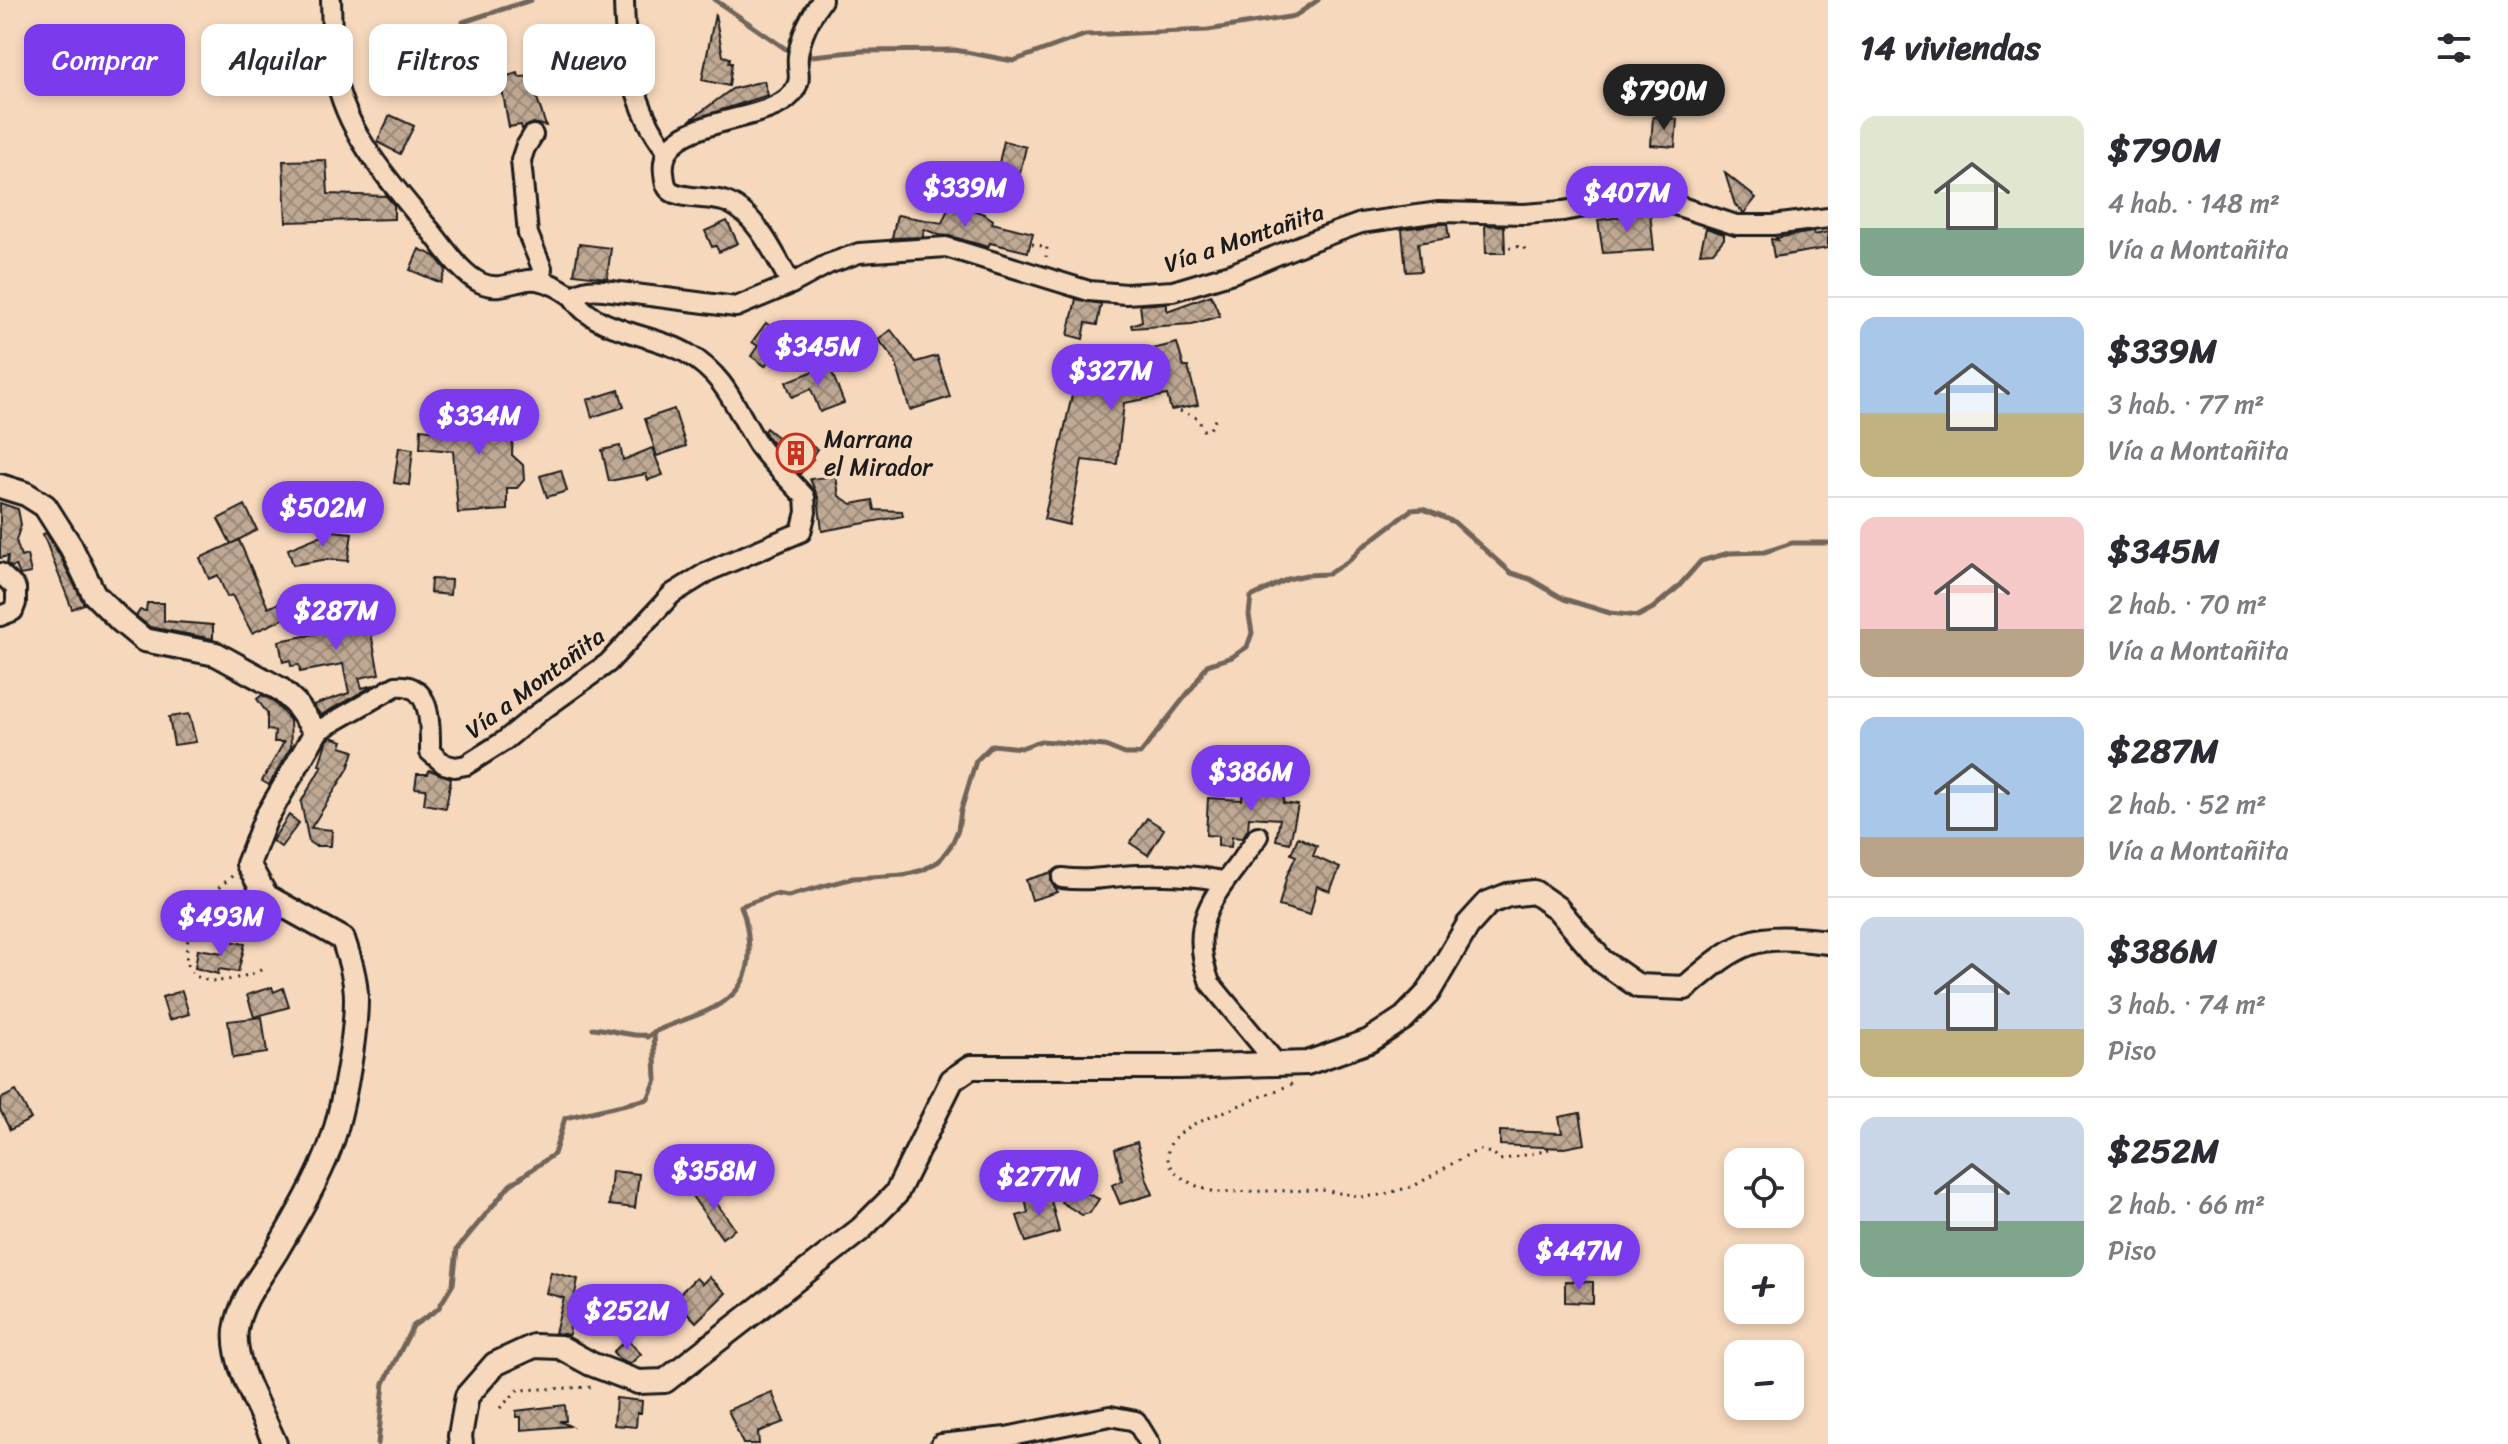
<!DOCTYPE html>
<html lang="es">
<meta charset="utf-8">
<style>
:root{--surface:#fff;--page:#f7f7f7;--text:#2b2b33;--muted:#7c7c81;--line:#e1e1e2;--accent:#7c3aed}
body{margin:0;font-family:Sriracha,sans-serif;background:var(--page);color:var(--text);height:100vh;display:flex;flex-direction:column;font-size:30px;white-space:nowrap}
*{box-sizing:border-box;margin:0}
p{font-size:26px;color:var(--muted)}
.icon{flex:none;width:44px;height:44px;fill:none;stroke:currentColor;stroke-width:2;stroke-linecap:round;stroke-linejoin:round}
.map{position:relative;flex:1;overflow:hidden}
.sheet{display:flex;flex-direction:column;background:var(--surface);width:680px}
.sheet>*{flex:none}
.hud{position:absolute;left:24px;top:24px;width:760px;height:72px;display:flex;gap:16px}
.controls{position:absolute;left:1724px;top:1148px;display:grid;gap:16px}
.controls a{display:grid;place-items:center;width:80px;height:80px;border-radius:16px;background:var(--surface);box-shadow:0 4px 12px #0003;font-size:40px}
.price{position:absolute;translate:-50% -68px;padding:0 18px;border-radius:28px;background:var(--accent);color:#fff;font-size:26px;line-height:52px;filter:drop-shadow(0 2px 4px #0008)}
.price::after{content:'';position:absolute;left:50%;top:48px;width:24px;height:18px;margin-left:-12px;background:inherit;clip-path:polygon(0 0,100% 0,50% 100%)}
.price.on{background:#222;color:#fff}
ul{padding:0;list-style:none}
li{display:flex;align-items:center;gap:24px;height:200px;padding:0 32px}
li+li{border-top:2px solid var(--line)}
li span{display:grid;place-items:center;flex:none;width:224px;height:160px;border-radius:16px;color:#555}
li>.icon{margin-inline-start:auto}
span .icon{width:96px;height:96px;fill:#fffc;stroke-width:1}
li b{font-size:34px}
h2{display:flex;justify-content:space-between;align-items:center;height:96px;padding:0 32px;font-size:34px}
.chip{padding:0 28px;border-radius:16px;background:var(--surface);box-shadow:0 4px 12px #0003;font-size:28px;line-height:72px}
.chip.on{background:var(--accent);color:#fff}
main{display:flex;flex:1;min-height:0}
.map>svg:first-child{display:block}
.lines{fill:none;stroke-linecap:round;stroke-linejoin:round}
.stream{stroke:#71655a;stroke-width:5}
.building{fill:url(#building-cross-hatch);stroke:#1c1c1c;stroke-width:2}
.minor-casing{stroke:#1c1c1c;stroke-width:24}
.tertiary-casing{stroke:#1c1c1c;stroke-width:28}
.path{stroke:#1c1c1c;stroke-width:3;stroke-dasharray:2 6;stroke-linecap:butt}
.minor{stroke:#f6d8bc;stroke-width:18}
.tertiary{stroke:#f6d8bc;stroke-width:22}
.labels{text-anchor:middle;stroke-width:7;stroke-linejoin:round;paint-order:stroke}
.street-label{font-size:24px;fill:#1c1c1c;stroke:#f6d8bc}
.poi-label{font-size:24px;fill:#1c1c1c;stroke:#f6d8bc;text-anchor:start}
</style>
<main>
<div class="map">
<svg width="1828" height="1444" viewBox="0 0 1828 1444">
<defs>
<pattern id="building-cross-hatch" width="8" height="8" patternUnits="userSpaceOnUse" patternTransform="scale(2)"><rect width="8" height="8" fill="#c0a994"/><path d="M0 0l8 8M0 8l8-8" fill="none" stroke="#9b8978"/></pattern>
</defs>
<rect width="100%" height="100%" fill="#f6d8bc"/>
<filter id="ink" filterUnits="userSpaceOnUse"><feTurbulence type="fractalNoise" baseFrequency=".0125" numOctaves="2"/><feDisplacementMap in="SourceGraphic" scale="16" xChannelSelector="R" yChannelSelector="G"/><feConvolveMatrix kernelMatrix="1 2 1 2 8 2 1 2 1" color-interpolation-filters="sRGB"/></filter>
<g filter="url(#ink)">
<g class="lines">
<!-- stream -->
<g class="stream">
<polyline points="715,0 793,54"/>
<polyline points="463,22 531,0"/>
<polyline points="802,57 862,51 955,50 1013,61 1085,35 1208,30 1295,16 1318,0"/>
<path d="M593,1028C611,1029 629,1037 644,1035L647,1037L654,1032"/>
<path d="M378,1444L384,1383L413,1326L438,1309L453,1284L457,1249L510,1185L554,1154L565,1118L648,1099L656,1080L654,1032C695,1012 751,1009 749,949C748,933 747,921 741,906L775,894L788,896L853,878L904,875L923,870L939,861L952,844L958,830L961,810L976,761L992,745L1021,748L1040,741L1056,742L1105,746L1125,754H1140L1195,684L1207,665L1232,657L1247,647L1252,633L1249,615L1251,597L1288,579L1306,575L1328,574L1350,560L1360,549L1411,510L1423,509L1454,522L1511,573L1530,579L1564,599L1610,613L1638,616L1653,608L1678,587L1701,561L1729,553L1765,552L1792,543H1828"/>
</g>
</g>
<!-- building -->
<g class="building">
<polygon points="715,14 723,56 730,58 729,63 732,63 729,86 702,80"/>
<polygon points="518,73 519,77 534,76 536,95 546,126 533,123 522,129 521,125 509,127 500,78"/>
<polygon points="764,81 768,95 690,120 732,89"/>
<polygon points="390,115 414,126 400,154 377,142"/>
<polygon points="1653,117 1677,119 1675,147 1651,145"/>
<polygon points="1004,141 1026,147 1020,173 998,167"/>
<polygon points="326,160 328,194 386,196 394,205 394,219 286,222 283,161"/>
<polygon points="1725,173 1756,198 1744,213 1735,205"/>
<polygon points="951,202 984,214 993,220 992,223 1033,233 1028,252 990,243 988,247 950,236 939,235 924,229 923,237 892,238 897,215 942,223"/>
<polygon points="1650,213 1654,250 1603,253 1598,220"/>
<polygon points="727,221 738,243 719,252 716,246 712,247 705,231"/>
<polygon points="1440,224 1447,224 1449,238 1418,243 1421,271 1406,272 1402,229"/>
<polygon points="1485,225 1504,226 1505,253 1486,253"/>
<polygon points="1706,228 1724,234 1724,239 1713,252 1700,253"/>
<polygon points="1813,232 1814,235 1828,232 1828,248 1774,257 1771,239 1778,240 1776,238"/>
<polygon points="579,244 611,248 607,278 574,274"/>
<polygon points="419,249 435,256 446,270 441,283 410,270"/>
<polygon points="1211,295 1220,316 1192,324 1132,328 1131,325 1142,321 1140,305 1167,303 1167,311"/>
<polygon points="1076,299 1101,304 1097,325 1086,323 1083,339 1068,335"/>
<polygon points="766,323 779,333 773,341 779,345 765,366 751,356 758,346 752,342"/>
<polygon points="891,330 916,362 937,356 950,397 910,410 895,360 878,339"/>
<polygon points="1177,343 1184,367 1188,367 1198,405 1171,410 1167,395 1124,403 1117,464 1082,460 1069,525 1044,519 1082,351 1116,358"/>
<polygon points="829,365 844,403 820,412 811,389 792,397 786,382"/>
<polygon points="619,390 624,407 592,417 587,400"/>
<polygon points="674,409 686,446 657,456 645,419"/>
<polygon points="514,410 512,455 523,465 524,480 517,488 507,488 507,510 458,513 453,451 420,448 421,429 438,431 441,411"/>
<polygon points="766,428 787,445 794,436 817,449 811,458 813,459 800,474 769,439 764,431"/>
<polygon points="620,446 623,460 652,448 663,475 648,480 646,474 609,481 602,450"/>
<polygon points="399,447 413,449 409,485 394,483"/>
<polygon points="561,470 567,491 547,497 540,476"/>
<polygon points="836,476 839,496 852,504 873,500 875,510 902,511 903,516 822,531 818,497 810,479"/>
<polygon points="0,503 18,509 21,525 16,540 21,557 27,555 31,573 20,575 16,566 11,567 7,564 8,556 0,558"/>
<polygon points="245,505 257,530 231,544 218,519"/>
<polygon points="332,531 352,533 348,561 328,559 293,565 288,549"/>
<polygon points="46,533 59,554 84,604 72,609 43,534"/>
<polygon points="239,540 268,608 311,589 317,604 252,633 232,595 227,597 218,575 209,579 200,558"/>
<polygon points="431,579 451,580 450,595 430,593"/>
<polygon points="147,603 164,603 164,621 213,625 213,639 150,627 136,616 140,610 146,611"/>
<polygon points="357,605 362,625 369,623 379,674 359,678 362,688 374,685 321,715 313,705 349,693 343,664 300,672 299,665 291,666 290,660 283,662 279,641 330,631 326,612"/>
<polygon points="262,695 272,700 290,720 291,747 269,785 262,781 284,742 274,742 275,731 267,730 267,713 257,699"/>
<polygon points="189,714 196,742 174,745 169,717"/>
<polygon points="331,737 343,741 341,747 354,751 348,769 311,828 332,830 331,846 315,846 309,842 301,802 322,766 319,765 326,742"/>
<polygon points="429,770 451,778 446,808 424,804 426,789 415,788 417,774 428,774"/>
<polygon points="1249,781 1275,782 1275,784 1286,786 1283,803 1298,805 1290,843 1276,840 1280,819 1249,817 1248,829 1242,838 1232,837 1231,847 1218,846 1218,836 1206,835 1208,798 1242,800 1243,791 1248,791"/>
<polygon points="289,815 299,823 281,847 272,841"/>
<polygon points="1147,818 1164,829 1148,855 1130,843"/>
<polygon points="1298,837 1317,846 1313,856 1340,868 1330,891 1317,886 1310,915 1279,906 1287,875 1296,856 1291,854"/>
<polygon points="1052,872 1051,882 1058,892 1032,900 1026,880"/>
<polygon points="226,940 245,944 238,972 219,969 218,974 195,968 198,949 223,953"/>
<polygon points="272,987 274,992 283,988 289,1007 254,1017 247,995"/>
<polygon points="182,991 189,1014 169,1020 162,997"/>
<polygon points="262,1017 267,1053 233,1058 228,1021"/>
<polygon points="16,1091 31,1119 10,1130 0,1110 0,1099"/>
<polygon points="1580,1113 1585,1144 1564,1148 1500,1145 1500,1131 1562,1133 1559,1117"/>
<polygon points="1137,1142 1147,1180 1153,1194 1120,1204 1112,1185 1122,1181 1115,1149"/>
<polygon points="612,1171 639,1174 635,1208 609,1205"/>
<polygon points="705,1187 735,1229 722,1238 692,1196"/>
<polygon points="1070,1190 1077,1195 1086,1193 1099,1199 1090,1213 1082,1215 1061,1202"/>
<polygon points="1049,1192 1059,1232 1026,1242 1017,1216 1028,1213 1025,1198"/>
<polygon points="551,1272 578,1279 573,1304 585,1308 581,1322 571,1319 569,1335 555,1333 564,1298 546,1293"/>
<polygon points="709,1277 726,1293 696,1322 674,1299 696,1278 702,1284"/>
<polygon points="1565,1281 1593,1282 1593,1303 1565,1302"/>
<polygon points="627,1339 641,1354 630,1364 620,1360 613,1352"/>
<polygon points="772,1392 784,1422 758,1432 759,1444 743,1444 728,1410"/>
<polygon points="616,1398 642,1401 641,1413 637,1413 636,1427 614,1425"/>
<polygon points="565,1405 566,1421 559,1421 570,1426 521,1430 521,1417 516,1417 516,1411"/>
</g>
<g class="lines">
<defs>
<g id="minor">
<path d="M331,0C332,24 331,50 335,74C346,135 392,184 430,230C445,248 460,273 481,283C498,291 512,282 528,280C544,278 562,289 573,297"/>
<path d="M624,0C625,53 632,108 667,151"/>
<polyline points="533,135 525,148 521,160 528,234 542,268 541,281"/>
<path d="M791,284C776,257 755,210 723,201C707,197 689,199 674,193C665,189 665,181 664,173C657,116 763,125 790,96C805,79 796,73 798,56C800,37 811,15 822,0"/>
<polyline points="0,573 16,588 16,603 13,611 0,616"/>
<path d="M316,732L396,686C433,682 430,728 430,752L444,764L455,767L466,765L504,741L537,714L608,663L672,594L709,571L801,532L806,512L805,497C790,480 772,464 759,446C735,409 728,378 688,354C656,334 592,332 573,297C583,289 591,289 604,290L736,307L791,284L828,264L859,253L946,247L1089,291L1126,294L1173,291L1233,273L1314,240L1361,223L1439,212L1524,214L1563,211L1633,199H1657L1736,225H1773L1828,218"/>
<path d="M1258,836C1225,889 1183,911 1210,983L1277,1064"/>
<path d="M1062,878C1090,882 1109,876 1137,875C1166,874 1195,875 1223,881"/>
<polyline points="941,1444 1006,1437 1110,1416 1136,1421 1150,1444"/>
</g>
<g id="tertiary">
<path d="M0,486L26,494L45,506L71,547L94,594L121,621L144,640L216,654L280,689L295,703L316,732L266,818L248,864L266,896L343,939C349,957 356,978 356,998C356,1036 343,1111 330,1147C318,1180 295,1219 277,1250C262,1275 240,1300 236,1330C232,1365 262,1412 275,1444"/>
<path d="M461,1444L460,1436L467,1396L495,1364L534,1346L560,1347L591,1364L638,1382L665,1381L861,1229L896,1194L952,1080L971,1067H1179L1307,1063L1369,1041L1404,1018L1428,993L1468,925L1488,903L1508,895L1534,892L1557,908L1602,961L1638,986L1685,988C1742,939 1753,933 1828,942"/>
</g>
</defs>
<!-- minor casing -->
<use href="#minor" class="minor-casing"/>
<!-- tertiary casing -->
<use href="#tertiary" class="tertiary-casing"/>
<!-- path -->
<g class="path">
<polyline points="1032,244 1047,247 1046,257"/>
<polyline points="1509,248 1523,246 1525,250 1521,253"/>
<polyline points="1180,411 1198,418 1203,430 1210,429 1216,418"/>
<path d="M232,876C220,887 207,897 198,912C191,922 188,935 187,947C180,996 238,981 265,968"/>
<path d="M1292,1084L1194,1124C1188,1128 1179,1133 1174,1139C1151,1167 1195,1189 1217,1192L1322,1190L1362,1197L1381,1195L1414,1186L1469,1154L1480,1150L1494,1154L1500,1160L1540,1152L1555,1147"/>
<polyline points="500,1408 518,1390 595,1387"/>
</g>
<!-- minor -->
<use href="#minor" class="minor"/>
<!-- tertiary -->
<use href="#tertiary" class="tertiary"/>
</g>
</g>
<!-- icons -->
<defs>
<symbol id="building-ring" viewBox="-11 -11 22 22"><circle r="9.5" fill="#f6d8bc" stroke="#c8321e" stroke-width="1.5"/><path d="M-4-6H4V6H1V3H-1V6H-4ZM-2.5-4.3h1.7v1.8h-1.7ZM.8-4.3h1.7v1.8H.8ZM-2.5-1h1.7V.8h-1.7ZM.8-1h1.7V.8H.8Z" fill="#c8321e"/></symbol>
</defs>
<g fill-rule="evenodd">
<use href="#building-ring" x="774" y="431" width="44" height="44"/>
</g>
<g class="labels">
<!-- street labels -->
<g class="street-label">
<text transform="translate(1244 238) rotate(-19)" y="8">Vía a Montañita</text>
<text transform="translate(535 683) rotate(-37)" y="8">Vía a Montañita</text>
</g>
<!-- poi labels -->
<g class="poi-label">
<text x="824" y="447">Marrana<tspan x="824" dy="28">el Mirador</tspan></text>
</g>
</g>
</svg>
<div class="controls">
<a><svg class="icon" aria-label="locate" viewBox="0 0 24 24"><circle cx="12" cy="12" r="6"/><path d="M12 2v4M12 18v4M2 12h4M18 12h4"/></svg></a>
<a>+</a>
<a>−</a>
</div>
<b class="price on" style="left:1664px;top:132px">$790M</b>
<b class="price" style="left:965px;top:229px">$339M</b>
<b class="price" style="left:1627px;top:234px">$407M</b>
<b class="price" style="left:818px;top:388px">$345M</b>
<b class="price" style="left:1111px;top:412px">$327M</b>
<b class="price" style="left:479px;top:457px">$334M</b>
<b class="price" style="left:323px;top:549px">$502M</b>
<b class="price" style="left:336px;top:652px">$287M</b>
<b class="price" style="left:1251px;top:813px">$386M</b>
<b class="price" style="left:221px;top:958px">$493M</b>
<b class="price" style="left:714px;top:1212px">$358M</b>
<b class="price" style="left:1039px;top:1218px">$277M</b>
<b class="price" style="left:1579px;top:1292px">$447M</b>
<b class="price" style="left:627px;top:1352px">$252M</b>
<div class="hud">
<a class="chip on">Comprar</a>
<a class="chip">Alquilar</a>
<a class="chip">Filtros</a>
<a class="chip">Nuevo</a>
</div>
</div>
<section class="sheet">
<h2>14 viviendas<svg class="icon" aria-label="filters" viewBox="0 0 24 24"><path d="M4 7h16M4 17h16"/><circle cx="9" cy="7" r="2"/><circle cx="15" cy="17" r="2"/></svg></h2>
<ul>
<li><span style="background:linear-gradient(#dfe7d0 70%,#7fa58c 0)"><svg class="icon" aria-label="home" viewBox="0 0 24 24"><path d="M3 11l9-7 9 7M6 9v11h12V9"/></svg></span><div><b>$790M</b><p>4 hab. · 148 m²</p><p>Vía a Montañita</p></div></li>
<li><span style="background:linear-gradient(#a9c7e8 60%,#c2b280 0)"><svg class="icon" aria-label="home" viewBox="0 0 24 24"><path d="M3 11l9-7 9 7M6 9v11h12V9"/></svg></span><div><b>$339M</b><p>3 hab. · 77 m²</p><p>Vía a Montañita</p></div></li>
<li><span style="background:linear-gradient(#f6c9c9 70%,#b9a48a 0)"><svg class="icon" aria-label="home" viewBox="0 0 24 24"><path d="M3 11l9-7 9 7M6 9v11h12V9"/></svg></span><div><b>$345M</b><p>2 hab. · 70 m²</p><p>Vía a Montañita</p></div></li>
<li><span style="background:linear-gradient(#a9c7e8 75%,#b9a48a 0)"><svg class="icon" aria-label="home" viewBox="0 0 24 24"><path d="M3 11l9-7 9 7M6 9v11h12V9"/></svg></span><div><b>$287M</b><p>2 hab. · 52 m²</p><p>Vía a Montañita</p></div></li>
<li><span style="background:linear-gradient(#c9d6e8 70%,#c2b280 0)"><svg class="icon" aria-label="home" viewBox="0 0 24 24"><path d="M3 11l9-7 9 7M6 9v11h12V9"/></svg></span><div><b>$386M</b><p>3 hab. · 74 m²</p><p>Piso</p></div></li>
<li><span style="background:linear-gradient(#c9d6e8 65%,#7fa58c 0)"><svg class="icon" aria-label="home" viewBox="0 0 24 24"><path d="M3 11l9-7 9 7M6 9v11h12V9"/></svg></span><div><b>$252M</b><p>2 hab. · 66 m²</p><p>Piso</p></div></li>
</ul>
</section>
</main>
